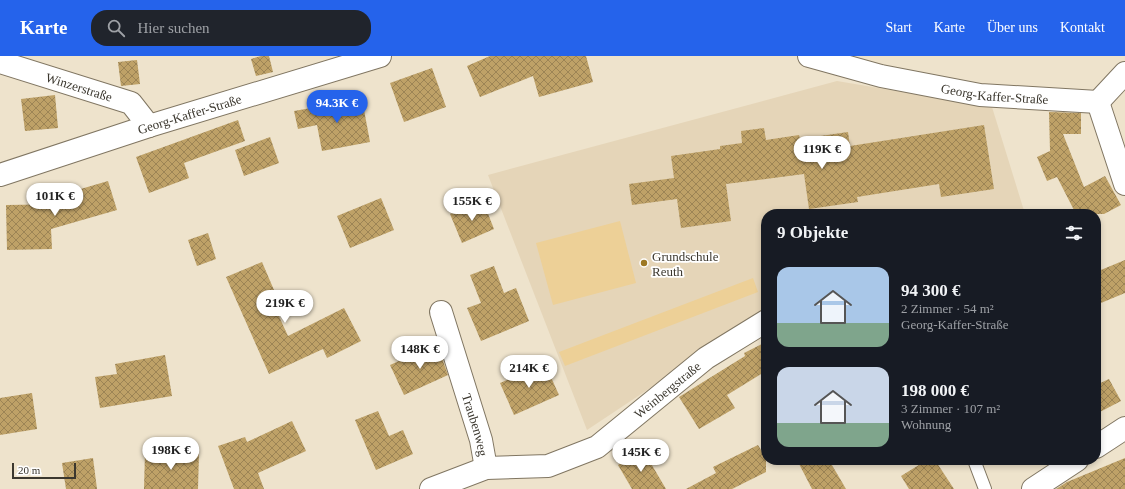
<!DOCTYPE html>
<html lang="de">
<meta charset="utf-8">
<style>
:root{--surface:#171b24;--page:#20242c;--text:#f1f3f6;--muted:#9ea1a6;--accent:#2563eb}
body{margin:0;font-family:"Times New Roman",serif;background:var(--page);color:var(--text);height:100vh;display:flex;flex-direction:column;font-size:15px;white-space:nowrap}
*{box-sizing:border-box;margin:0}
p{font-size:13px;color:var(--muted)}
.icon{flex:none;width:22px;height:22px;fill:none;stroke:currentColor;stroke-width:2;stroke-linecap:round;stroke-linejoin:round}
.map{position:relative;flex:1;overflow:hidden}
.sheet{position:absolute;left:761px;top:153px;width:340px;height:256px;display:flex;flex-direction:column;background:var(--surface);border-radius:16px;box-shadow:0 2px 6px #0003}
.sheet>*{flex:none}
.scale{position:absolute;left:12px;bottom:10px;width:64px;box-sizing:border-box;padding-left:4px;border:2px solid #3b372e;border-top:0;font-size:11px;line-height:14px;white-space:nowrap;color:#3b372e;-webkit-text-stroke:3px #fff;paint-order:stroke}
.price{position:absolute;translate:-50% -34px;padding:0 9px;border-radius:14px;background:#fff;color:#222;font-size:13px;line-height:26px;filter:drop-shadow(0 1px 2px #0008)}
.price::after{content:'';position:absolute;left:50%;top:24px;width:12px;height:9px;margin-left:-6px;background:inherit;clip-path:polygon(0 0,100% 0,50% 100%)}
.price.on{background:var(--accent);color:#fff}
ul{padding:0;list-style:none}
li{display:flex;align-items:center;gap:12px;height:100px;padding:0 16px}
li span{display:grid;place-items:center;flex:none;width:112px;height:80px;border-radius:12px;color:#555}
li>.icon{margin-inline-start:auto}
span .icon{width:48px;height:48px;fill:#fffc;stroke-width:1}
li b{font-size:17px}
h2{display:flex;justify-content:space-between;align-items:center;height:48px;padding:0 16px;font-size:17px}
header{display:flex;align-items:center;gap:24px;box-sizing:border-box;height:56px;padding:0 20px;background:var(--accent);color:#fff}
header strong{font-size:19px}
nav{display:flex;gap:22px;margin-inline-start:auto;font-size:14px}
.search{width:280px;height:36px;background:var(--page);display:flex;align-items:center;gap:10px;box-sizing:border-box;padding:0 14px;border-radius:16px;color:var(--muted);font-size:15px}
.map>svg:first-child{display:block}
.built{fill:#e5d5b8}
.green{fill:#edd097}
.building{fill:url(#building-cross-hatch)}
.lines{fill:none;stroke-linecap:round;stroke-linejoin:round}
.service-casing{stroke:#807662;stroke-width:14}
.minor-casing{stroke:#807662;stroke-width:24}
.primary-casing{stroke:#807662;stroke-width:24}
.service{stroke:#fff;stroke-width:12}
.minor{stroke:#fff;stroke-width:22}
.primary{stroke:#fff;stroke-width:22}
.poi-dot{fill:#9d7924;stroke:#fff;stroke-width:1.5}
.labels{text-anchor:middle;stroke-width:3.5;stroke-linejoin:round;paint-order:stroke}
.street-label{font-size:13px;fill:#3b372e;stroke:#fff}
.poi-label{font-size:13px;fill:#3b372e;stroke:#fff;text-anchor:start}
</style>
<header>
<strong>Karte</strong>
<div class="search"><svg class="icon" aria-label="search" viewBox="0 0 24 24"><circle cx="10" cy="10" r="6"/><path d="M15 15l6 6"/></svg>Hier suchen</div>
<nav><a>Start</a><a>Karte</a><a>Über uns</a><a>Kontakt</a></nav>
</header>
<div class="map">
<svg width="1125" height="433" viewBox="0 0 1125 433">
<defs>
<pattern id="building-cross-hatch" width="8" height="8" patternUnits="userSpaceOnUse"><rect width="8" height="8" fill="#bea167"/><path d="M0 0l8 8M0 8l8-8" fill="none" stroke="#9c8455"/></pattern>
</defs>
<rect width="100%" height="100%" fill="#eee3cc"/>
<!-- built -->
<polygon class="built" points="837,25 992,51 1025,158 766,158 766,255 587,374 488,119"/>
<!-- green -->
<g class="green">
<polygon points="620,165 636,227 553,249 536,187"/>
<polygon points="753,222 758,236 565,310 559,296"/>
</g>
<!-- building -->
<g class="building">
<polygon points="261,0 269,0 273,16 256,20 251,3"/>
<polygon points="490,0 586,0 593,26 539,41 533,20 480,41 467,10"/>
<polygon points="137,4 140,28 121,30 118,6"/>
<polygon points="432,12 446,51 404,66 390,27"/>
<polygon points="55,39 58,72 25,75 21,43"/>
<polygon points="362,43 370,86 322,95 317,69 298,73 294,55"/>
<polygon points="1049,56 1081,57 1081,78 1063,78 1084,131 1105,120 1121,149 1104,158 1076,158 1057,121 1047,125 1037,101 1050,95"/>
<polygon points="238,64 245,85 184,107 189,122 149,137 136,101"/>
<polygon points="984,69 994,133 941,141 939,128 857,141 858,146 809,153 804,118 726,128 731,165 681,172 677,143 632,149 629,128 674,122 671,100 720,93 720,90 742,87 741,75 764,72 766,84 799,79 800,83 848,76 850,90"/>
<polygon points="270,81 279,107 244,120 235,94"/>
<polygon points="108,125 117,154 51,173 52,193 7,194 6,149 70,148 67,137"/>
<polygon points="381,142 394,174 350,192 337,160"/>
<polygon points="483,145 494,173 462,187 450,158"/>
<polygon points="208,177 216,203 197,210 188,184"/>
<polygon points="1125,204 1125,237 1096,249 1096,216"/>
<polygon points="262,206 277,241 271,243 288,280 344,252 361,285 327,302 323,293 269,318 226,221"/>
<polygon points="494,210 504,237 516,232 529,265 481,285 467,252 481,247 470,219"/>
<polygon points="766,286 766,315 727,339 735,352 699,373 679,341 745,300 744,297"/>
<polygon points="437,288 448,319 404,339 390,309"/>
<polygon points="165,299 172,340 100,352 95,321 117,318 115,308"/>
<polygon points="545,308 559,339 514,359 500,327"/>
<polygon points="1109,323 1121,345 1096,358 1096,329"/>
<polygon points="32,337 37,373 0,379 0,342"/>
<polygon points="378,355 389,380 403,374 413,398 376,414 355,364"/>
<polygon points="292,365 306,395 258,417 264,433 234,433 218,390 245,381 247,386"/>
<polygon points="758,389 766,402 766,416 732,433 686,433 716,417 713,411"/>
<polygon points="643,394 666,433 632,433 618,409"/>
<polygon points="145,396 199,397 198,433 144,433"/>
<polygon points="93,402 97,433 66,433 62,407"/>
<polygon points="1125,402 1125,433 1056,433 1067,426"/>
<polygon points="797,404 829,404 846,433 812,433"/>
<polygon points="927,404 935,404 954,433 909,433 901,420"/>
</g>
<g class="lines">
<defs>
<polyline id="service" points="974,404 985,433"/>
<g id="minor">
<path id="s1" d="M809,0L881,20L980,39L1098,46"/>
<path id="s2" d="M0,6L131,47L149,70"/>
<polyline points="1098,46 1125,128"/>
<polyline points="1098,46 1125,17"/>
<path id="s3" d="M0,119L149,70L380,0"/>
<path id="s4" d="M441,256L481,384L486,412"/>
<path id="s5" d="M431,433L486,412L548,410L597,391L706,302L766,265"/>
</g>
<g id="primary">
<polyline points="1096,391 1125,372"/>
<polyline points="1033,433 1077,404"/>
</g>
</defs>
<!-- service casing -->
<use href="#service" class="service-casing"/>
<!-- minor casing -->
<use href="#minor" class="minor-casing"/>
<!-- primary casing -->
<use href="#primary" class="primary-casing"/>
<!-- service -->
<use href="#service" class="service"/>
<!-- minor -->
<use href="#minor" class="minor"/>
<!-- primary -->
<use href="#primary" class="primary"/>
</g>
<!-- markers -->
<circle class="poi-dot" cx="644" cy="207" r="4"/>
<g class="labels">
<!-- street labels -->
<g class="street-label">
<text dy="5" stroke="none"><textPath href="#s2" startOffset="83">Winzerstraße</textPath></text>
<text dy="5" stroke="none"><textPath href="#s1" startOffset="190">Georg-Kaffer-Straße</textPath></text>
<text dy="5" stroke="none"><textPath href="#s3" startOffset="199">Georg-Kaffer-Straße</textPath></text>
<text dy="5" stroke="none"><textPath href="#s5" startOffset="264">Weinbergstraße</textPath></text>
<text dy="5" stroke="none"><textPath href="#s4" startOffset="118">Traubenweg</textPath></text>
</g>
<!-- poi labels -->
<g class="poi-label">
<text x="652" y="205">Grundschule<tspan x="652" dy="15">Reuth</tspan></text>
</g>
</g>
</svg>
<div class="scale">20 m</div>
<b class="price on" style="left:337px;top:68px">94.3K €</b>
<b class="price" style="left:822px;top:114px">119K €</b>
<b class="price" style="left:55px;top:161px">101K €</b>
<b class="price" style="left:472px;top:166px">155K €</b>
<b class="price" style="left:285px;top:268px">219K €</b>
<b class="price" style="left:420px;top:314px">148K €</b>
<b class="price" style="left:529px;top:333px">214K €</b>
<b class="price" style="left:171px;top:415px">198K €</b>
<b class="price" style="left:641px;top:417px">145K €</b>
<section class="sheet">
<h2>9 Objekte<svg class="icon" aria-label="filters" viewBox="0 0 24 24"><path d="M4 7h16M4 17h16"/><circle cx="9" cy="7" r="2"/><circle cx="15" cy="17" r="2"/></svg></h2>
<ul>
<li><span style="background:linear-gradient(#a9c7e8 70%,#7fa58c 0)"><svg class="icon" aria-label="home" viewBox="0 0 24 24"><path d="M3 11l9-7 9 7M6 9v11h12V9"/></svg></span><div><b>94 300 €</b><p>2 Zimmer · 54 m²</p><p>Georg-Kaffer-Straße</p></div></li>
<li><span style="background:linear-gradient(#c9d6e8 70%,#7fa58c 0)"><svg class="icon" aria-label="home" viewBox="0 0 24 24"><path d="M3 11l9-7 9 7M6 9v11h12V9"/></svg></span><div><b>198 000 €</b><p>3 Zimmer · 107 m²</p><p>Wohnung</p></div></li>
</ul>
</section>
</div>
